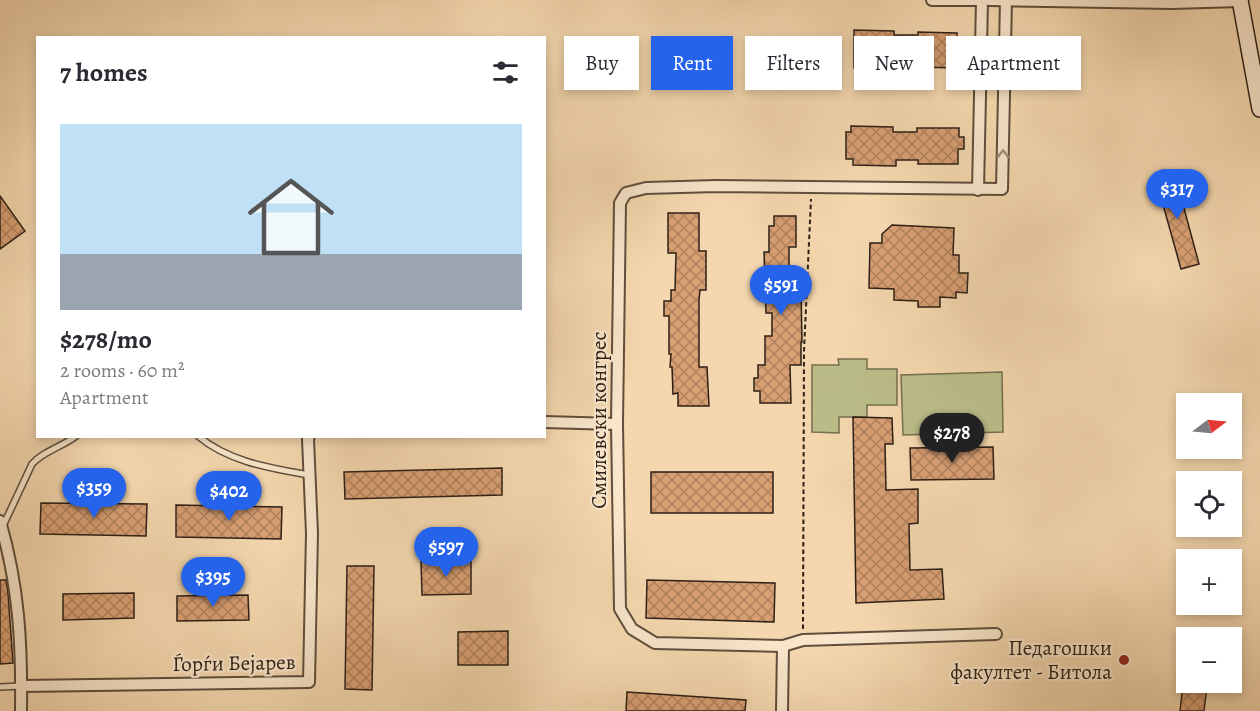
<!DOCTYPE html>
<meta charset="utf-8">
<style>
:root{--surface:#fff;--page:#f2f2f3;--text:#2b2b33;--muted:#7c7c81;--line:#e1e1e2;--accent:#2563eb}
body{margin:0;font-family:Alegreya,serif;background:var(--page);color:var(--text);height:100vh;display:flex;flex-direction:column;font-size:22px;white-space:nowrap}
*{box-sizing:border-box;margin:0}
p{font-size:20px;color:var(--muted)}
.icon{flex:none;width:33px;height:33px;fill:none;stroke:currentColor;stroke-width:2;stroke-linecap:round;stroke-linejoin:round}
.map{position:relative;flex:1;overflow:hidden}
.panel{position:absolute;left:36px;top:36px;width:510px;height:402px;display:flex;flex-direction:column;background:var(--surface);border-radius:0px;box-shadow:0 3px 9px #0003}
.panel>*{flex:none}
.guide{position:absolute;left:564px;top:36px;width:570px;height:54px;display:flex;gap:12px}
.needle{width:39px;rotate:74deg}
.buttons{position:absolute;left:1176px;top:393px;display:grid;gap:12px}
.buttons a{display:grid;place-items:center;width:66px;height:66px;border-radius:0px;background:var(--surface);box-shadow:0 3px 9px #0003;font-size:30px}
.price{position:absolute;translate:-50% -51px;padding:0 14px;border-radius:21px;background:var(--accent);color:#fff;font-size:20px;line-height:39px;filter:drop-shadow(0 2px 3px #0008)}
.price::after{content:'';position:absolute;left:50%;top:36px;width:18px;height:14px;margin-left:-9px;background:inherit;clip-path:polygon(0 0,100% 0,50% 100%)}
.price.on{background:#222;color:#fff}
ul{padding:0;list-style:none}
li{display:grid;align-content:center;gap:12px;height:318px;padding:0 24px}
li+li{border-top:2px solid var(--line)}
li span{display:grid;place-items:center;height:186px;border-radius:0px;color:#555}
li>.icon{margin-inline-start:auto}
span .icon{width:108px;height:108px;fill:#fffc;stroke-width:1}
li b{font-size:26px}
h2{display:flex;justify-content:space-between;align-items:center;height:72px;padding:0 24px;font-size:26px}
.tag{padding:0 21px;border-radius:0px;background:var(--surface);box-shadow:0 3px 9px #0003;font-size:21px;line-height:54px}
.tag.on{background:var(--accent);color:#fff}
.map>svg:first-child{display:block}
.pitch{fill:#bbbe8a;stroke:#746f50;stroke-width:1.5}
.building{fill:url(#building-cross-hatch);stroke:#2d2016;stroke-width:1.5}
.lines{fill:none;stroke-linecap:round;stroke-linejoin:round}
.service-casing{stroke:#5f4e3c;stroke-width:8}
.minor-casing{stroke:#5f4e3c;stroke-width:14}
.secondary-casing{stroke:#2d2016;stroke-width:18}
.path{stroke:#2d2016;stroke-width:2;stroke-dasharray:4.5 3;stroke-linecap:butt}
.service{stroke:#f8e5ca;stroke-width:5}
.minor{stroke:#f8e5ca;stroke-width:10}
.secondary{stroke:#f8e5ca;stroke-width:15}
.oneway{stroke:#9d8c79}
.poi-dot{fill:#8f2418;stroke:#f8e5ca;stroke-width:2}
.labels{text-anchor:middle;stroke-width:4.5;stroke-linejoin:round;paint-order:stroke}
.street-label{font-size:21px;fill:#2d2016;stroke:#f8e5ca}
.poi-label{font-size:21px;fill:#2d2016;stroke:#f8e5ca;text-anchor:end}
</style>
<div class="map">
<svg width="1260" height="711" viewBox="0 0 1260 711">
<defs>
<pattern id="building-cross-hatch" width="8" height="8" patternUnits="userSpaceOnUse" patternTransform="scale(1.5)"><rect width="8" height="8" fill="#d89f73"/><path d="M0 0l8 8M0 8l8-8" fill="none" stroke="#b0815d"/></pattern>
</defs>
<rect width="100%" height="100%" fill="#f4d7ae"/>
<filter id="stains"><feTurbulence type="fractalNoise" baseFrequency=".00333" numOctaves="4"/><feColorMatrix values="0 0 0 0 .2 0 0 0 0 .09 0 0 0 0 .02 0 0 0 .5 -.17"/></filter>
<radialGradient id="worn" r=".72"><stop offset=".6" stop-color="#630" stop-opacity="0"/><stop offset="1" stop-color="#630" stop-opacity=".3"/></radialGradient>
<!-- pitch -->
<g class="pitch">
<polygon points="838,359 867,359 867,369 897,369 897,405 867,405 867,417 839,417 839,433 812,432 812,365 839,365"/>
<polygon points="1002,372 1003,432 903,435 901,375"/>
</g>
<!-- building -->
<g class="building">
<polygon points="854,30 894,31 894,35 918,35 918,32 957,33 957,46 962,46 962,57 957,57 957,68 919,67 919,64 895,64 895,69 854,68"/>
<polygon points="851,126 893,127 893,132 917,132 917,128 959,128 959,137 964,137 964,149 958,149 958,164 918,164 918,160 896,160 896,166 853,165 853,159 846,159 846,132 851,132"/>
<polygon points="1174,171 1199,264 1181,269 1155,176"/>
<polygon points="0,196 25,231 0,249"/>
<polygon points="668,213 699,213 699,251 706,251 706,290 700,290 699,300 699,367 707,367 709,406 678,406 678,393 673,394 672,367 670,367 671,354 669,354 669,316 664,316 664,301 671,301 671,290 675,290 676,253 668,253"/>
<polygon points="774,216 796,216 796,247 789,247 789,275 791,275 792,289 801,289 802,342 801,342 801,365 790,365 791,403 760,403 760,391 754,391 754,378 758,378 758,365 765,365 765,336 772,336 772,313 766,313 764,252 769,252 769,226 774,226"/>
<polygon points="892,225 954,228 953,255 959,255 959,273 968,273 967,293 956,292 956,298 940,297 940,307 918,307 918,301 894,300 894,289 869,288 870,243 882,243 882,234"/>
<polygon points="853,417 892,418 893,444 885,444 886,490 918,489 918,523 909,524 910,570 942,569 944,599 856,603"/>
<polygon points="993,447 994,479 911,480 910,448"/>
<polygon points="502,468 502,495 345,499 344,472"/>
<rect x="651" y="472" width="122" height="41"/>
<polygon points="41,503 147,504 146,536 40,534"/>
<polygon points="176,505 282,507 281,539 176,537"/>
<polygon points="421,561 471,561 471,594 422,595"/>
<polygon points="347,566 374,566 372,690 345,689"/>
<polygon points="0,580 6,580 8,593 13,663 0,664"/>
<polygon points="647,580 775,583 774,622 646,618"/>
<polygon points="134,593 134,618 63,620 63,594"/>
<polygon points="248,595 249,620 177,621 177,596"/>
<polygon points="508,631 508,665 458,665 458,632"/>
<polygon points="1183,684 1207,686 1204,711 1180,711"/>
<polygon points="627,692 746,700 745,711 626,711"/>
</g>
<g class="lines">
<defs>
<g id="service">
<path d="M198,436C229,462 270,468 309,475"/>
<path d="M3,526L32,464C43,451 62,447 76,436"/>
<polyline points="0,687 22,686"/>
</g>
<g id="minor">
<polyline points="932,0 977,0"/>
<polyline points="989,0 1171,3 1240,1"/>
<polyline points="978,190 982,0"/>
<polyline points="544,422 617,424"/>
<path d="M0,521C19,587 22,643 21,711"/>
<polyline points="996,634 803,640 783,646 655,643 632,629 620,609 617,424 620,203 626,193 646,188 716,186 1002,189 1006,0"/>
<polyline points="22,686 309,682 312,533 308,439 309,436"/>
<polyline points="782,711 783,646"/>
</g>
<polyline id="secondary" points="1240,0 1260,109"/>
</defs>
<!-- service casing -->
<use href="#service" class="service-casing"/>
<!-- minor casing -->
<use href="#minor" class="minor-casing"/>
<!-- secondary casing -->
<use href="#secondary" class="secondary-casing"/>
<!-- path -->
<polyline class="path" points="803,629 804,351 811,199"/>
<!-- service -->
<use href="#service" class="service"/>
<!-- minor -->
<use href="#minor" class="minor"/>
<!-- secondary -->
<use href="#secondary" class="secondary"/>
</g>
<!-- one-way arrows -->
<defs><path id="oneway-chevron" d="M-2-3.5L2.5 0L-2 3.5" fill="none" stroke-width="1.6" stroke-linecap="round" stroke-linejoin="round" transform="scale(1.5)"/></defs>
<use class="oneway" href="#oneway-chevron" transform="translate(1003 154) rotate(-89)"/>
<!-- markers -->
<circle class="poi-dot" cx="1124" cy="660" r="6"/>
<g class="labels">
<!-- street labels -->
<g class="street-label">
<text transform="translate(599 420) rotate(-90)" y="7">Смилевски конгрес</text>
<text transform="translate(234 663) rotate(-1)" y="7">Ѓорѓи Бејарев</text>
</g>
<!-- poi labels -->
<g class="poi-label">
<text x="1112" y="655">Педагошки<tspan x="1112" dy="24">факултет - Битола</tspan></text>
</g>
</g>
<rect width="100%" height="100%" filter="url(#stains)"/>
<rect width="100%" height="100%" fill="url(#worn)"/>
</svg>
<div class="buttons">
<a><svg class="needle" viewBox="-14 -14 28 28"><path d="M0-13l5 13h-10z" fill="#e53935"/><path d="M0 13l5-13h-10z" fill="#7c7c81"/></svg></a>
<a><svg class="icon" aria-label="locate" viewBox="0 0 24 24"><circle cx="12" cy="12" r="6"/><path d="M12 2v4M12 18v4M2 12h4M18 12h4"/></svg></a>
<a>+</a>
<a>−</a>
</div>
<b class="price" style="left:1177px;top:220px">$317</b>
<b class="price" style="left:781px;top:316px">$591</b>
<b class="price on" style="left:952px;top:464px">$278</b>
<b class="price" style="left:94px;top:519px">$359</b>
<b class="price" style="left:229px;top:522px">$402</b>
<b class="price" style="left:446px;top:578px">$597</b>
<b class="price" style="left:213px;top:608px">$395</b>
<div class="guide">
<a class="tag">Buy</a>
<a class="tag on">Rent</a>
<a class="tag">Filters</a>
<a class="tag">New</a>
<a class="tag">Apartment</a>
</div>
<section class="panel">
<h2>7 homes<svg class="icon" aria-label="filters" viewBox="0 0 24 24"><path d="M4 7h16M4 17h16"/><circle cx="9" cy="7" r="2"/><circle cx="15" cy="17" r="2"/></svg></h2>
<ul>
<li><span style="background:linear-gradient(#bfe0f5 70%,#9aa5b1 0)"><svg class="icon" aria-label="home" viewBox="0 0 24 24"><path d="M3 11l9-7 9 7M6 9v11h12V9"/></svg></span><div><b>$278/mo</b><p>2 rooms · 60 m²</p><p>Apartment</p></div></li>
</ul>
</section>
</div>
